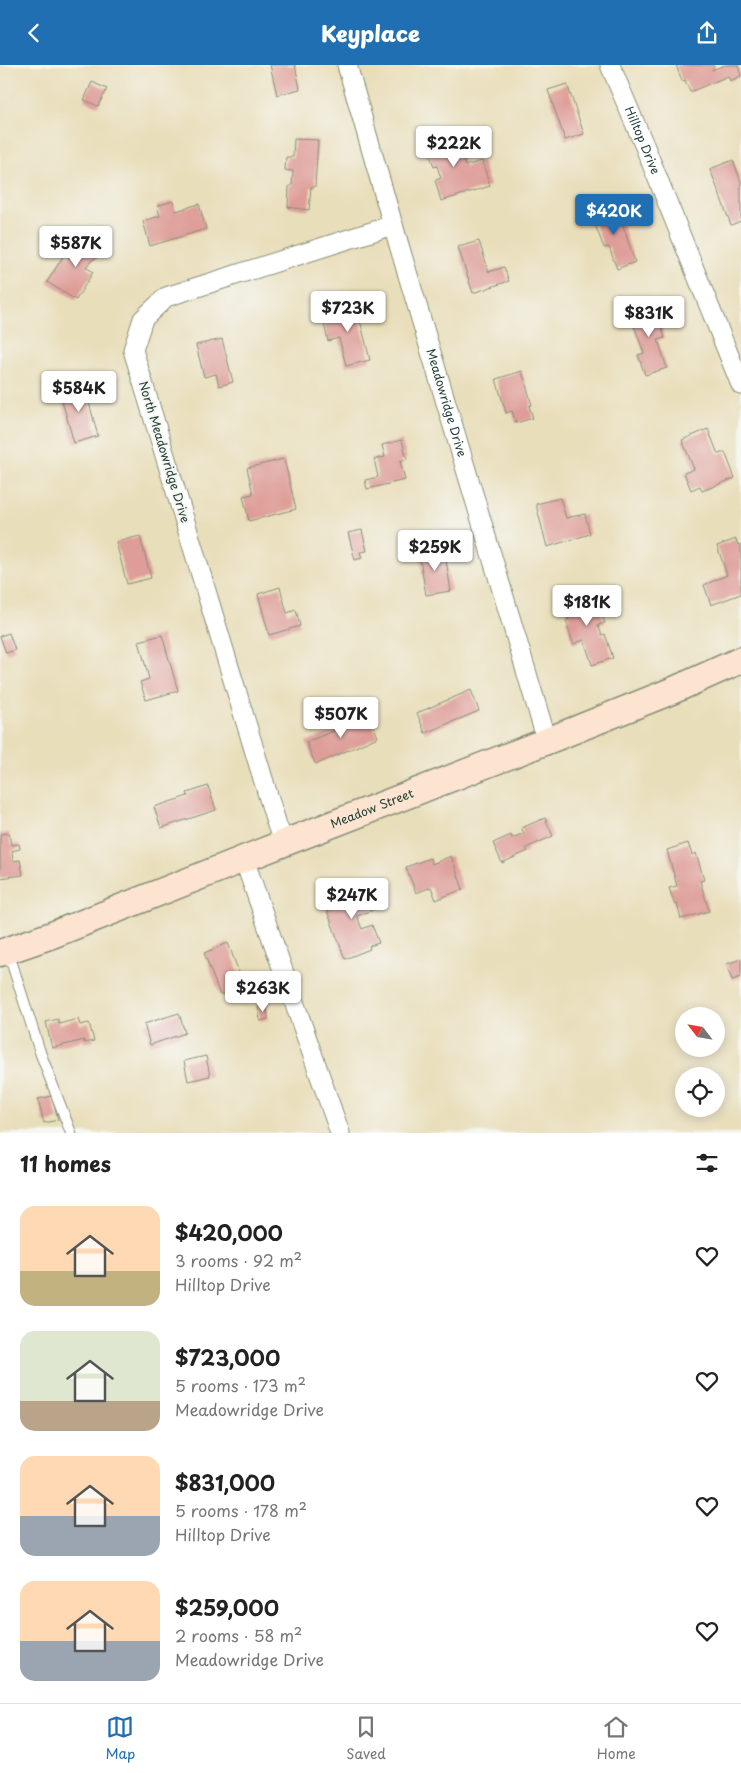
<!DOCTYPE html>
<meta charset="utf-8">
<style>
:root{--surface:#fff;--page:#f6f6f6;--text:#222;--muted:#767676;--line:#e0e0e0;--accent:#1f6fb2}
body{margin:0;font-family:"Playpen Sans",sans-serif;background:var(--page);color:var(--text);height:100vh;display:flex;flex-direction:column;font-size:19px;white-space:nowrap}
*{box-sizing:border-box;margin:0}
p{font-size:16px;color:var(--muted)}
.icon{flex:none;width:28px;height:28px;fill:none;stroke:currentColor;stroke-width:2;stroke-linecap:round;stroke-linejoin:round}
.map{position:relative;height:1068px;overflow:hidden}
.sheet{display:flex;flex-direction:column;background:var(--surface);flex:1}
.sheet>*{flex:none}
.needle{width:32px;rotate:301deg}
.controls{position:absolute;left:675px;top:942px;display:grid;gap:10px}
.controls a{display:grid;place-items:center;width:50px;height:50px;border-radius:50%;background:var(--surface);box-shadow:0 2px 12px #0003;font-size:25px}
.price{position:absolute;translate:-50% -42px;padding:0 11px;border-radius:5px;background:#fff;color:#222;font-size:16px;line-height:32px;filter:drop-shadow(0 1px 2px #0008)}
.price::after{content:'';position:absolute;left:50%;top:30px;width:15px;height:11px;margin-left:-8px;background:inherit;clip-path:polygon(0 0,100% 0,50% 100%)}
.price.active{background:var(--accent);color:#fff}
ul{padding:0;list-style:none}
li{display:flex;align-items:center;gap:15px;height:125px;padding:0 20px}
li span{display:grid;place-items:center;flex:none;width:140px;height:100px;border-radius:15px;color:#555}
li>.icon{margin-inline-start:auto}
span .icon{width:60px;height:60px;fill:#fffc;stroke-width:1}
li b{font-size:21px}
h2{display:flex;justify-content:space-between;align-items:center;height:60px;padding:0 20px;font-size:21px}
header{display:flex;justify-content:space-between;align-items:center;height:65px;padding:0 20px;background:var(--accent);color:#fff;font-size:22px;font-weight:800}
.tab-bar{display:flex;justify-content:space-around;align-items:center;height:70px;border-top:1px solid var(--line);background:var(--surface);font-size:14px;color:var(--muted)}
.tab-bar a{display:grid;justify-items:center;gap:2px}
.tab-bar .active{color:var(--accent)}
.map>svg:first-child{display:block}
.building{fill:#de9d98}
.lines{fill:none;stroke-linecap:round;stroke-linejoin:round}
.lane-casing{stroke:#848e77;stroke-width:12}
.street-casing{stroke:#848e77;stroke-width:21}
.secondary-casing{stroke:#848e77;stroke-width:29}
.lane{stroke:#fff;stroke-width:10}
.street{stroke:#fff;stroke-width:19}
.secondary{stroke:#fde4d1;stroke-width:26}
.labels{text-anchor:middle;stroke-width:4;stroke-linejoin:round;paint-order:stroke}
.street-label{font-size:12px;fill:#1f3d34;stroke:#f6f6f2}
</style>
<header><svg class="icon" aria-label="back" viewBox="0 0 24 24"><path d="M15 5l-7 7 7 7"/></svg>Keyplace<svg class="icon" aria-label="share" viewBox="0 0 24 24"><path d="M12 15V3M7 8l5-5 5 5M5 13v7h14v-7"/></svg></header>
<div class="map">
<svg width="741" height="1068" viewBox="0 0 741 1068">
<rect width="100%" height="100%" fill="#f6f6f2"/>
<filter id="ink" filterUnits="userSpaceOnUse"><feTurbulence type="fractalNoise" baseFrequency=".02" numOctaves="2"/><feDisplacementMap in="SourceGraphic" scale="10" xChannelSelector="R" yChannelSelector="G"/><feConvolveMatrix kernelMatrix="1 2 1 2 8 2 1 2 1" color-interpolation-filters="sRGB"/></filter>
<filter id="wash" filterUnits="userSpaceOnUse"><feTurbulence type="fractalNoise" baseFrequency=".0096" numOctaves="4" result="noise"/><feDisplacementMap in="SourceGraphic" scale="20" xChannelSelector="R" yChannelSelector="G"/><feGaussianBlur stdDeviation="1.12" result="paint"/><feColorMatrix in="noise" values="0 0 0 0 0 0 0 0 0 0 0 0 0 0 0 0 0 1.4 0 .05"/><feComposite in="paint" operator="in"/></filter>
<g filter="url(#wash)">
<rect width="100%" height="100%" fill="#e9deba"/>
<g id="blocks">
<!-- building -->
<g class="building">
<polygon points="270,0 295,0 300,24 277,30"/>
<polygon points="676,0 713,0 714,2 712,5 725,0 738,0 741,11 730,16 728,11 690,27 685,15 682,16"/>
<polygon points="92,17 107,24 98,41 84,35"/>
<polygon points="567,19 584,69 565,75 548,25"/>
<polygon points="454,65 465,101 482,96 490,121 441,136 435,115 441,113 437,101 434,102 425,73"/>
<polygon points="294,74 318,75 315,122 311,122 309,145 288,142 289,122 292,120 293,106 285,105 286,92 293,92"/>
<polygon points="733,95 741,117 741,156 731,160 710,104"/>
<polygon points="173,136 176,146 199,139 206,164 150,181 143,156 160,151 157,141"/>
<polygon points="616,140 635,197 617,204 609,182 604,183 591,149"/>
<polygon points="93,169 104,188 91,196 86,202 93,207 76,235 47,217 64,190 70,192 75,179"/>
<polygon points="479,176 489,207 504,202 509,216 473,228 458,182"/>
<polygon points="355,235 370,295 346,301 339,273 328,276 324,259 334,257 330,242"/>
<polygon points="653,238 665,273 658,275 667,303 645,310 638,290 644,288 629,247"/>
<polygon points="222,274 233,317 219,321 216,309 204,312 196,280"/>
<polygon points="522,306 532,340 529,341 533,353 516,358 512,346 506,348 496,314"/>
<polygon points="84,319 98,371 74,378 59,325"/>
<polygon points="708,364 718,389 725,387 735,413 702,426 700,421 691,425 684,408 694,404 682,375"/>
<polygon points="402,375 407,394 400,396 405,415 367,424 365,415 378,412 374,394 385,392 382,380"/>
<polygon points="284,394 296,444 249,456 243,431 253,429 247,403"/>
<polygon points="560,433 566,453 585,449 590,469 547,482 536,439"/>
<polygon points="362,465 367,486 360,487 362,493 355,495 348,468"/>
<polygon points="140,471 151,513 127,519 116,477"/>
<polygon points="736,474 738,480 741,479 741,529 711,540 704,520 727,510 717,481"/>
<polygon points="444,483 451,526 426,530 419,488"/>
<polygon points="280,522 287,548 296,545 300,561 269,570 258,529"/>
<polygon points="587,525 594,546 600,544 605,558 598,560 602,570 605,569 613,593 592,600 584,575 573,579 566,555 569,554 563,533"/>
<polygon points="9,568 15,585 6,588 0,571"/>
<polygon points="162,570 178,626 146,635 140,617 149,614 139,576"/>
<polygon points="471,625 479,646 425,668 417,648"/>
<polygon points="345,651 349,660 351,658 353,662 371,655 378,672 317,699 315,698 306,677 334,666 330,657"/>
<polygon points="208,721 216,745 161,763 154,742 188,731 187,728"/>
<polygon points="545,753 553,771 526,783 528,786 502,798 493,778 511,770 512,773 524,768 521,763"/>
<polygon points="9,768 11,780 19,779 20,784 12,786 13,796 20,795 23,810 0,813 0,769"/>
<polygon points="688,778 692,790 696,788 704,815 700,816 709,846 681,854 677,839 675,840 669,823 677,821 667,785"/>
<polygon points="451,791 463,824 436,835 431,822 416,828 406,802 430,793 432,799"/>
<polygon points="373,822 380,842 357,851 362,864 372,860 379,878 369,881 370,884 345,894 322,832 346,823 349,831"/>
<polygon points="228,878 244,921 220,930 204,888"/>
<polygon points="741,894 741,912 732,915 726,899"/>
<polygon points="267,941 268,954 260,956 258,942"/>
<polygon points="179,948 185,968 150,980 144,959"/>
<polygon points="58,954 59,959 78,954 80,960 89,958 94,976 84,978 84,975 52,983 46,957"/>
<polygon points="206,991 210,1011 188,1016 184,996"/>
<polygon points="52,1031 58,1055 44,1058 38,1034"/>
</g>
</g>
</g>
<g filter="url(#ink)">
<use href="#blocks" fill-opacity="0" stroke="#848e77" stroke-width="1"/>
<g class="lines">
<defs>
<polyline id="lane" points="8,886 40,987 71,1068"/>
<g id="street">
<path id="s1" d="M347,0L393,160L547,676"/>
<path id="s2" d="M610,0L645,82L741,320"/>
<polyline points="284,778 277,760 133,285 143,254 166,232 393,160"/>
<polyline points="244,794 340,1068"/>
</g>
<g id="secondary">
<path id="s3" d="M0,888L52,870L284,778L547,676L674,625L741,595"/>
</g>
</defs>
<!-- lane casing -->
<use href="#lane" class="lane-casing"/>
<!-- street casing -->
<use href="#street" class="street-casing"/>
<!-- secondary casing -->
<use href="#secondary" class="secondary-casing"/>
<!-- lane -->
<use href="#lane" class="lane"/>
<!-- street -->
<use href="#street" class="street"/>
<!-- secondary -->
<use href="#secondary" class="secondary"/>
</g>
</g>
<g class="labels">
<!-- street labels -->
<g class="street-label">
<text dy="4" stroke="none"><textPath href="#s2" startOffset="82">Hilltop Drive</textPath></text>
<text dy="4" stroke="none"><textPath href="#s1" startOffset="352">Meadowridge Drive</textPath></text>
<text transform="translate(164 387) rotate(73)" y="4">North Meadowridge Drive</text>
<text dy="4" stroke="none"><textPath href="#s3" startOffset="399">Meadow Street</textPath></text>
</g>
</g>
</svg>
<div class="controls">
<a><svg class="needle" viewBox="-14 -14 28 28"><path d="M0-13l5 13h-10z" fill="#e53935"/><path d="M0 13l5-13h-10z" fill="#767676"/></svg></a>
<a><svg class="icon" aria-label="locate" viewBox="0 0 24 24"><circle cx="12" cy="12" r="6"/><path d="M12 2v4M12 18v4M2 12h4M18 12h4"/></svg></a>
</div>
<b class="price" style="left:454px;top:103px">$222K</b>
<b class="price active" style="left:614px;top:171px">$420K</b>
<b class="price" style="left:76px;top:203px">$587K</b>
<b class="price" style="left:348px;top:268px">$723K</b>
<b class="price" style="left:649px;top:273px">$831K</b>
<b class="price" style="left:79px;top:348px">$584K</b>
<b class="price" style="left:435px;top:507px">$259K</b>
<b class="price" style="left:587px;top:562px">$181K</b>
<b class="price" style="left:341px;top:674px">$507K</b>
<b class="price" style="left:352px;top:855px">$247K</b>
<b class="price" style="left:263px;top:948px">$263K</b>
</div>
<section class="sheet">
<h2>11 homes<svg class="icon" aria-label="filters" viewBox="0 0 24 24"><path d="M4 7h16M4 17h16"/><circle cx="9" cy="7" r="2"/><circle cx="15" cy="17" r="2"/></svg></h2>
<ul>
<li><span style="background:linear-gradient(#ffd9b3 65%,#c2b280 0)"><svg class="icon" aria-label="home" viewBox="0 0 24 24"><path d="M3 11l9-7 9 7M6 9v11h12V9"/></svg></span><div><b>$420,000</b><p>3 rooms · 92 m²</p><p>Hilltop Drive</p></div><svg class="icon" aria-label="heart" viewBox="0 0 24 24"><path d="M12 20l-8-8c-3-5 5-10 8-4 3-6 11-1 8 4z"/></svg></li>
<li><span style="background:linear-gradient(#dfe7d0 70%,#b9a48a 0)"><svg class="icon" aria-label="home" viewBox="0 0 24 24"><path d="M3 11l9-7 9 7M6 9v11h12V9"/></svg></span><div><b>$723,000</b><p>5 rooms · 173 m²</p><p>Meadowridge Drive</p></div><svg class="icon" aria-label="heart" viewBox="0 0 24 24"><path d="M12 20l-8-8c-3-5 5-10 8-4 3-6 11-1 8 4z"/></svg></li>
<li><span style="background:linear-gradient(#ffd9b3 60%,#9aa5b1 0)"><svg class="icon" aria-label="home" viewBox="0 0 24 24"><path d="M3 11l9-7 9 7M6 9v11h12V9"/></svg></span><div><b>$831,000</b><p>5 rooms · 178 m²</p><p>Hilltop Drive</p></div><svg class="icon" aria-label="heart" viewBox="0 0 24 24"><path d="M12 20l-8-8c-3-5 5-10 8-4 3-6 11-1 8 4z"/></svg></li>
<li><span style="background:linear-gradient(#ffd9b3 60%,#9aa5b1 0)"><svg class="icon" aria-label="home" viewBox="0 0 24 24"><path d="M3 11l9-7 9 7M6 9v11h12V9"/></svg></span><div><b>$259,000</b><p>2 rooms · 58 m²</p><p>Meadowridge Drive</p></div><svg class="icon" aria-label="heart" viewBox="0 0 24 24"><path d="M12 20l-8-8c-3-5 5-10 8-4 3-6 11-1 8 4z"/></svg></li>
</ul>
</section>
<nav class="tab-bar">
<a class="active"><svg class="icon" aria-label="map" viewBox="0 0 24 24"><path d="M3 6l6-2 6 2 6-2v14l-6 2-6-2-6 2zM9 4v14M15 6v14"/></svg>Map</a>
<a><svg class="icon" aria-label="saved" viewBox="0 0 24 24"><path d="M7 4h10v16l-5-4-5 4z"/></svg>Saved</a>
<a><svg class="icon" aria-label="home" viewBox="0 0 24 24"><path d="M3 11l9-7 9 7M6 9v11h12V9"/></svg>Home</a>
</nav>
